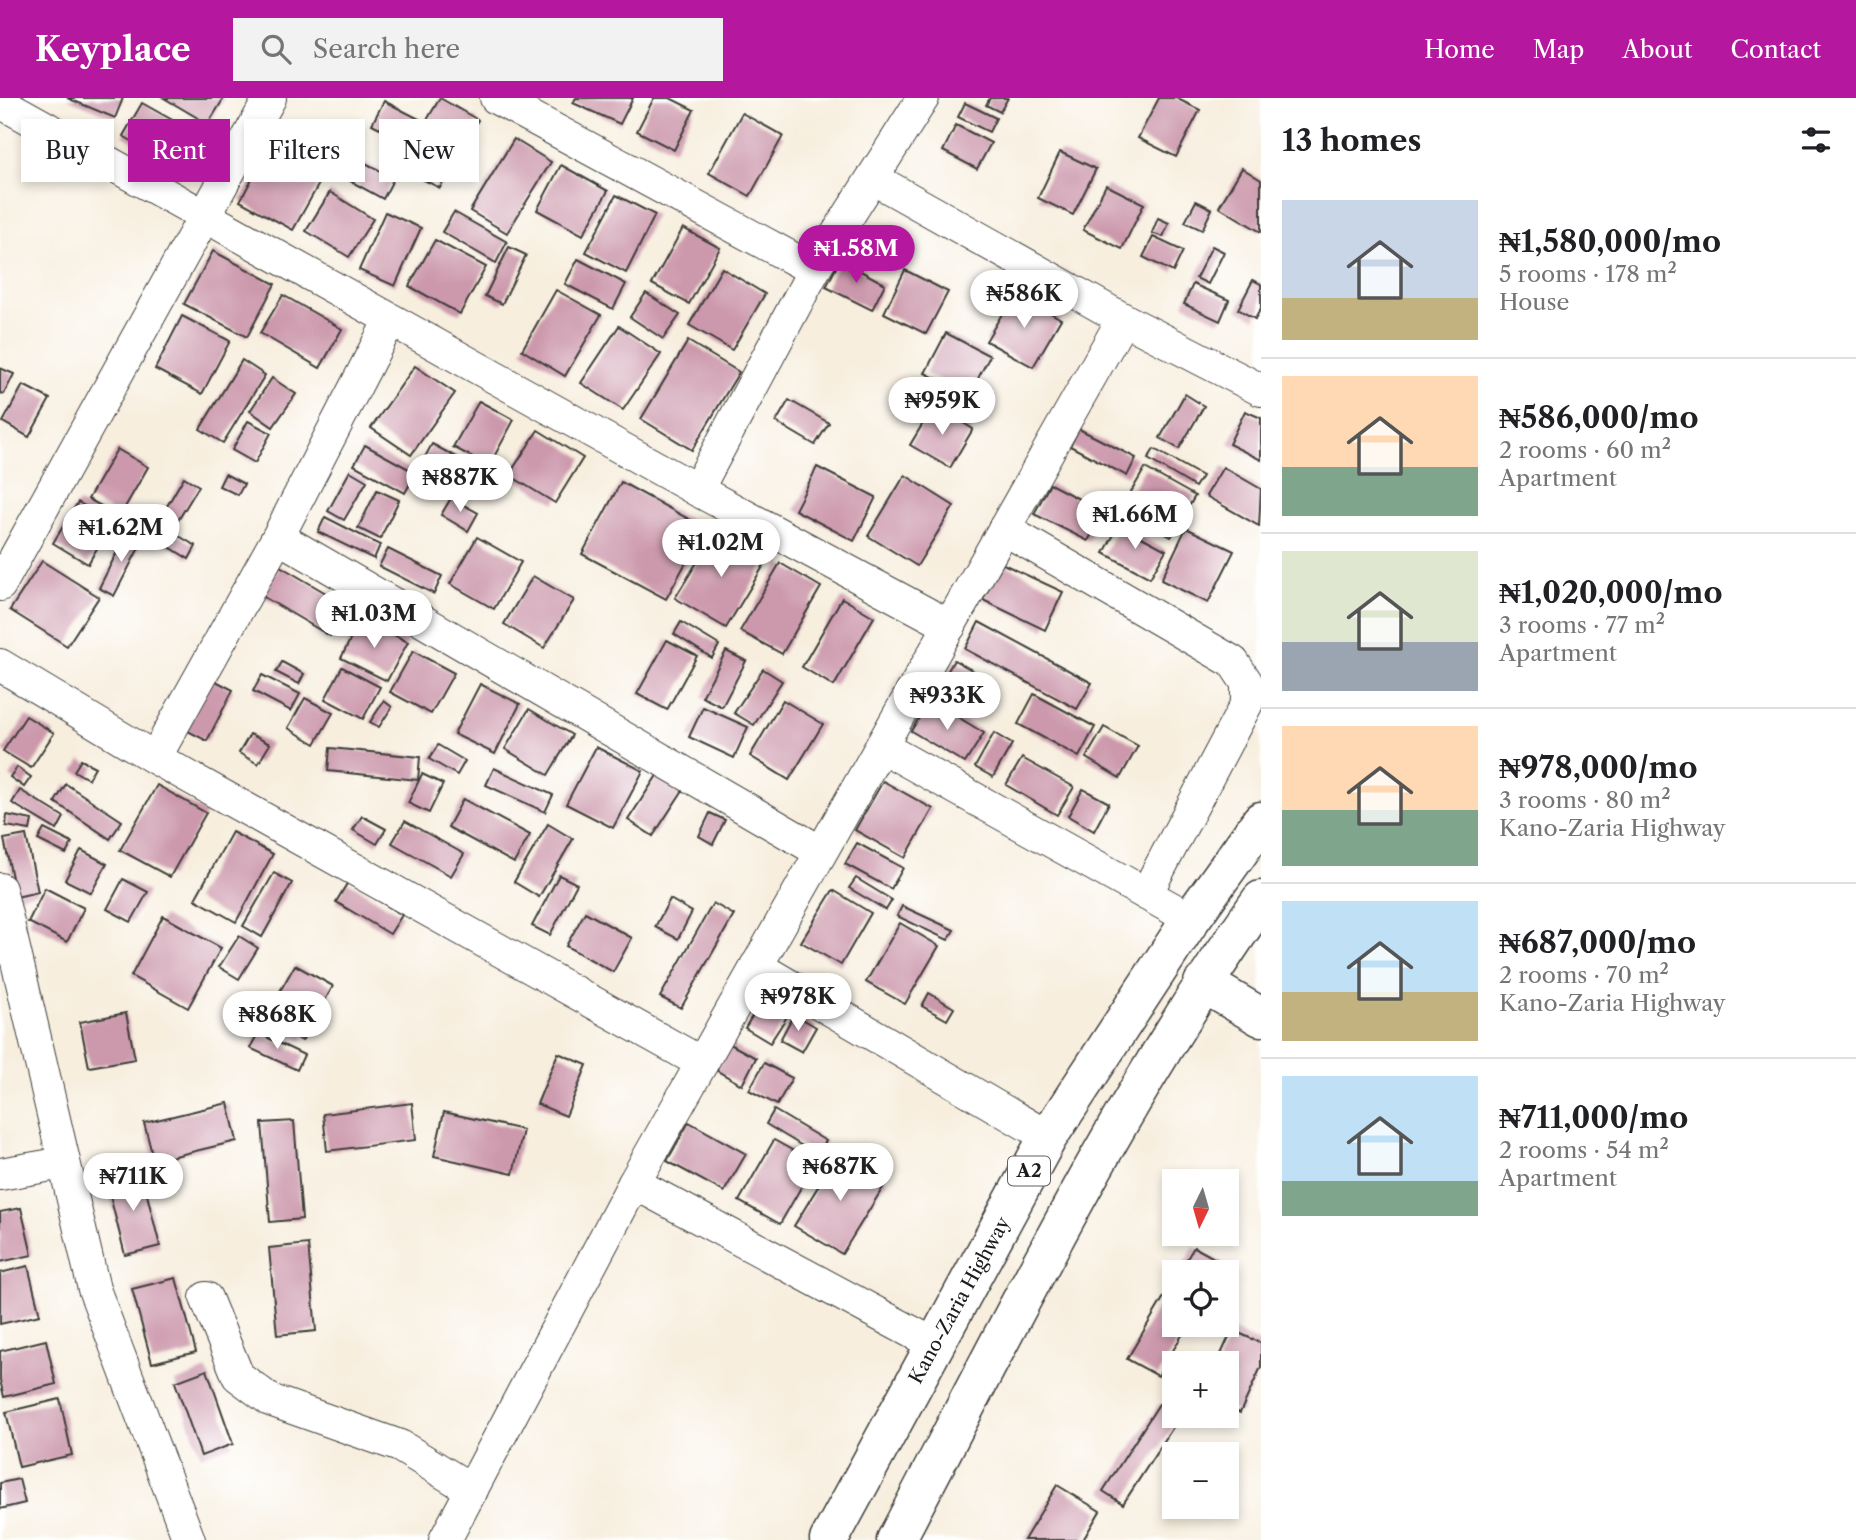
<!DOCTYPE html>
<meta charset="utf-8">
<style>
:root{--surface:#fff;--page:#f2f2f2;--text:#202124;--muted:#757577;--line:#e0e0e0;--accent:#b5179e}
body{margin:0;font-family:"Libre Caslon Text",serif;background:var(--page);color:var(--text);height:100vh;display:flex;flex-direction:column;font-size:26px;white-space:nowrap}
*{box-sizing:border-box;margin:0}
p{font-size:23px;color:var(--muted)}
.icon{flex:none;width:38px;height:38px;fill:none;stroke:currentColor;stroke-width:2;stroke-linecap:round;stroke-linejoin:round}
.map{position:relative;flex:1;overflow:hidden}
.details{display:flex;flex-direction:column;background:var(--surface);width:595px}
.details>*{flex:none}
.top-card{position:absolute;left:21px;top:21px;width:665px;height:63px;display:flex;gap:14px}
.needle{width:46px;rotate:185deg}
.tools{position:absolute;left:1162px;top:1071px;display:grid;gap:14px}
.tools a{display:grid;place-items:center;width:77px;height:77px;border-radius:0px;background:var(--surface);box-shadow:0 4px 10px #0003;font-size:35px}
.price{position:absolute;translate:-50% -60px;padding:0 16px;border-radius:24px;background:#fff;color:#222;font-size:23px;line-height:46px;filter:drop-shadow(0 2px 4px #0008)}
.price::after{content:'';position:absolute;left:50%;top:42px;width:21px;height:16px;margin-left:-10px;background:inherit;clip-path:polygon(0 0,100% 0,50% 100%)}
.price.on{background:var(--accent);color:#fff}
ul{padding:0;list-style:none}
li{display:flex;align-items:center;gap:21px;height:175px;padding:0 21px}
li+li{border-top:2px solid var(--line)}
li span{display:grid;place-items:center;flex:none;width:196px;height:140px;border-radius:0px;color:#555}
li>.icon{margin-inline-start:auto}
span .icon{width:84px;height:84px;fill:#fffc;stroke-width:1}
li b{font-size:30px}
h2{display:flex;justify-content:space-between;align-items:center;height:84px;padding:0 21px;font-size:30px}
.pill{padding:0 24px;border-radius:0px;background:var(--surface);box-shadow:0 4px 10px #0003;font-size:24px;line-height:63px}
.pill.on{background:var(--accent);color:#fff}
header{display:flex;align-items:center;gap:42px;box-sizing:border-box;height:98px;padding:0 35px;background:var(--accent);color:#fff}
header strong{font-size:33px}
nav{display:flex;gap:38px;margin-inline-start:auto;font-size:24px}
.search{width:490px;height:63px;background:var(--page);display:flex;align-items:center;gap:18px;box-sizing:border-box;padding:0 24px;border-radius:0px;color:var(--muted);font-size:26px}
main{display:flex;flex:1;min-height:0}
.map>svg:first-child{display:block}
.building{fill:#cc99ac}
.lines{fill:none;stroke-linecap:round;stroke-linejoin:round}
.minor-casing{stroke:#3d3c39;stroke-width:34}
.major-casing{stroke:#3d3c39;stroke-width:41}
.highway-casing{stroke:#3d3c39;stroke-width:41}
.minor{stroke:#fff;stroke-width:32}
.major{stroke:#fff;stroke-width:38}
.highway{stroke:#fff;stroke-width:38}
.labels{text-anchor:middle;stroke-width:6;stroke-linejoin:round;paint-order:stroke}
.shield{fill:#fff;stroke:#606060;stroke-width:2}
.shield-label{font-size:18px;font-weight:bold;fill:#1c1c1c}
.street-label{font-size:19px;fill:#1c1c1c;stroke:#fff}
</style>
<header>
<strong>Keyplace</strong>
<div class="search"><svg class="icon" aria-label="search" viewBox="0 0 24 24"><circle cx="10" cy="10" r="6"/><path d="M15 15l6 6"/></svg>Search here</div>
<nav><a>Home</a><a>Map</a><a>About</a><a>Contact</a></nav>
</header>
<main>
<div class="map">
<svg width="1261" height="1442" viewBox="0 0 1261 1442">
<rect width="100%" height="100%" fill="#fff"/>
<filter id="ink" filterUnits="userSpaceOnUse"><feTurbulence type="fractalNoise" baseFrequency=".0143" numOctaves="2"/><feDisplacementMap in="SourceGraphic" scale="14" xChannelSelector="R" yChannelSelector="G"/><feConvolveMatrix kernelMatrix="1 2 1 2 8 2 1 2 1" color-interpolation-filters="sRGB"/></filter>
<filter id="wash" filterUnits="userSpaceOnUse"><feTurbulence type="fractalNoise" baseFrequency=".00686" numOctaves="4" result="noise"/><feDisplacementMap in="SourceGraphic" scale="28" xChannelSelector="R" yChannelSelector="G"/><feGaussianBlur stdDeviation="1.57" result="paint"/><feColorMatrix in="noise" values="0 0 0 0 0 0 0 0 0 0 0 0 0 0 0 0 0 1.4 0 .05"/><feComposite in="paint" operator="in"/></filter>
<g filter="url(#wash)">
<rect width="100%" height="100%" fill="#f7eede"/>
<g id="blocks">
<!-- building -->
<g class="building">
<polygon points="67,0 123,0 115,20"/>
<polygon points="164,0 224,0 208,26"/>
<polygon points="440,0 478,22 462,49 424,27"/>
<polygon points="576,0 633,0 620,26 573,5"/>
<polygon points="654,0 670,0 694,12 674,52 637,33"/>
<polygon points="990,0 1008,0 1000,14 986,7"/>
<polygon points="1159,0 1176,0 1200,12 1176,59 1138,40"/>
<polygon points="384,3 419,21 407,44 372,26"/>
<polygon points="142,5 201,38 181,71 123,38"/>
<polygon points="965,5 996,20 989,34 958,19"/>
<polygon points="742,15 783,38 750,98 709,75"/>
<polygon points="956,27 991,45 977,71 943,53"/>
<polygon points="413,41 454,61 440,90 399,70"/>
<polygon points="514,41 551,64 507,135 470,113"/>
<polygon points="1060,54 1096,71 1073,117 1038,100"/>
<polygon points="266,55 320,84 293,132 240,103"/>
<polygon points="352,58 394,80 383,101 341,78"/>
<polygon points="561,67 608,93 583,137 537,112"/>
<polygon points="1242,70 1261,82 1261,134 1219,109"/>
<polygon points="1106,87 1144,106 1122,151 1083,132"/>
<polygon points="330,94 373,121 349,159 306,133"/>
<polygon points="616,97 655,117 626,175 586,154"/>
<polygon points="1196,103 1212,111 1202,132 1185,124"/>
<polygon points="385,114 421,130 395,188 359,172"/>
<polygon points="454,114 507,144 496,165 442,134"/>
<polygon points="1158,120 1169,125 1163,139 1152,135"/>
<polygon points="683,130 720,150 689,206 652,186"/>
<polygon points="1153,139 1183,153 1173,174 1143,159"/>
<polygon points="435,142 486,169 460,216 409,188"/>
<polygon points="1212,148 1224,154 1208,186 1196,180"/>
<polygon points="509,149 526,157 502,206 485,198"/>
<polygon points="213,153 275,186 247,239 184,206"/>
<polygon points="578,161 626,186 613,211 565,186"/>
<polygon points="840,162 885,186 872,212 826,189"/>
<polygon points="722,170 765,196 732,252 689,227"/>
<polygon points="905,172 948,194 926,236 884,215"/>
<polygon points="1253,182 1261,186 1261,210 1255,221 1238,211"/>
<polygon points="1193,186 1229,202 1220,223 1184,206"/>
<polygon points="556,192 601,217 565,278 522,252"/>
<polygon points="1015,194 1061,221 1033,269 986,243"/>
<polygon points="646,195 680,217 663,241 630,219"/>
<polygon points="283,197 342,231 320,270 260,235"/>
<polygon points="182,218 230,243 202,296 155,271"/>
<polygon points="619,228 661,256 623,312 581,285"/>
<polygon points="946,235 990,258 969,297 925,275"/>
<polygon points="688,243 739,274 692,352 641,321"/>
<polygon points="242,262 265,277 223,345 200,331"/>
<polygon points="415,268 455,295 411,357 371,330"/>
<polygon points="0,270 14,276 4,296 0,295"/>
<polygon points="272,280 296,296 273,329 250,313"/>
<polygon points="23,287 50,301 29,339 3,324"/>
<polygon points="1185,296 1204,308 1179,351 1160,340"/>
<polygon points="789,302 829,325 815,347 776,324"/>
<polygon points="479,303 514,322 489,368 453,349"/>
<polygon points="934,307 973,331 950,370 910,347"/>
<polygon points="1245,313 1261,320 1261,362 1229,346"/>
<polygon points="248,323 271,335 255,365 232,352"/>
<polygon points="1079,331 1136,360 1127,378 1070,348"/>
<polygon points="538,332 583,360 555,405 509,377"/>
<polygon points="432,346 489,377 477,399 420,368"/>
<polygon points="365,347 416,375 405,395 354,367"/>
<polygon points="117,351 148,369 120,418 88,401"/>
<polygon points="1154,351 1202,378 1195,389 1148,361"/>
<polygon points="817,369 876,399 854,443 795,412"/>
<polygon points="1223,369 1261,391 1259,428 1206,398"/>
<polygon points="1145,370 1195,398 1171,439 1121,411"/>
<polygon points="350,373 367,383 344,422 328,413"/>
<polygon points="225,376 244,386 238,397 219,388"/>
<polygon points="905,377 954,408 917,468 868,438"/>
<polygon points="184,379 199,388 174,429 160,420"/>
<polygon points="621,384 705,430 666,501 582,456"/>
<polygon points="1050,386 1104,414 1088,443 1034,416"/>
<polygon points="377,392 399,402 380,441 358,430"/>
<polygon points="451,400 478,415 468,433 441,417"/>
<polygon points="78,404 112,424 88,466 53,445"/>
<polygon points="325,419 380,447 374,461 318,434"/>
<polygon points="157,425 196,448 189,461 150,437"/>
<polygon points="1119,427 1166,452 1150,480 1104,455"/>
<polygon points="1186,430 1234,453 1208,505 1161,482"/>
<polygon points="717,432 767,462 726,530 675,500"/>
<polygon points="127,434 143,442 114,498 99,490"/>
<polygon points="477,439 521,464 494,511 450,486"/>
<polygon points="388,451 442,478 434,496 379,468"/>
<polygon points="42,463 99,499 67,548 10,512"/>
<polygon points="780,465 821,489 782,556 740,533"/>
<polygon points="1001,465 1063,494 1045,532 983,502"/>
<polygon points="280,468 348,508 330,538 262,498"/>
<polygon points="533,478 574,502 544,550 504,526"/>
<polygon points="842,500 874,519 834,588 802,569"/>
<polygon points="361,520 408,544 387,583 341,560"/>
<polygon points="681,524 719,547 712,560 674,536"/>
<polygon points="979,524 1092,585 1077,611 965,551"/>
<polygon points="667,542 697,558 667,612 637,596"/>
<polygon points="413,553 454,575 431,616 390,594"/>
<polygon points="726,553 746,563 722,609 702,599"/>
<polygon points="954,562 986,580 966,616 934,597"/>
<polygon points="282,564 304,576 299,586 276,574"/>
<polygon points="342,569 380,589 363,621 325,601"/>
<polygon points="763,571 782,583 754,627 734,615"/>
<polygon points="262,577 300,596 291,613 253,593"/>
<polygon points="212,581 233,592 207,643 186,632"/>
<polygon points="480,586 520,606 495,656 454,636"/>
<polygon points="1034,596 1095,629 1079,659 1018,626"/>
<polygon points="305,600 333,615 315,646 288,630"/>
<polygon points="783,602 823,626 789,682 750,658"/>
<polygon points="930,602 984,635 965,665 911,633"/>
<polygon points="384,603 392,609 379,629 370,624"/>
<polygon points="703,609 748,629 734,660 689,639"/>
<polygon points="529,611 572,637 548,677 505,651"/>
<polygon points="26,618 54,635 31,670 3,653"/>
<polygon points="1104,629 1138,648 1120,680 1086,660"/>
<polygon points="994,635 1012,646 993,679 975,669"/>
<polygon points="250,636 270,646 258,666 239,655"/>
<polygon points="438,647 465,663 457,677 429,661"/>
<polygon points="596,649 643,673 613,730 566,706"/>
<polygon points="330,650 420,659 418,682 328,673"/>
<polygon points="1022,660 1074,689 1057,717 1006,687"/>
<polygon points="81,662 95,669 88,681 74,673"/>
<polygon points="17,669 31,679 24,689 10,679"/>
<polygon points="494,670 553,697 545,714 486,687"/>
<polygon points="422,676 443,686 429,715 408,705"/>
<polygon points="658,676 683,692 653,738 628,722"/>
<polygon points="883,683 933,711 905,760 855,732"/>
<polygon points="66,686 122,723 110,741 55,704"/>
<polygon points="157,687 206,715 170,779 120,752"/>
<polygon points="1083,691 1109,705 1094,733 1068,718"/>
<polygon points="20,692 64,719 57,732 12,705"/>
<polygon points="463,701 530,737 514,765 448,729"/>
<polygon points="710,715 725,722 713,746 699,738"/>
<polygon points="7,717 32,722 30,732 6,728"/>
<polygon points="362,718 386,731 377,746 353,732"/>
<polygon points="405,723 464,756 451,778 392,745"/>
<polygon points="548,726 573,741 539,799 514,784"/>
<polygon points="44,731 72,745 66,756 38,742"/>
<polygon points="232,734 273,756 236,824 195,801"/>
<polygon points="26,737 38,794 16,799 4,741"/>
<polygon points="857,745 903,770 891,791 845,766"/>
<polygon points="81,752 107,766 91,795 65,782"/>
<polygon points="274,775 292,785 262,839 243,828"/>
<polygon points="559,777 577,786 550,837 532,828"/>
<polygon points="856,780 892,802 886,812 849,790"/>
<polygon points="123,781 148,794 131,824 107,811"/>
<polygon points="348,784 402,817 390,836 336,804"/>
<polygon points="45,790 84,810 67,844 28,824"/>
<polygon points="833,792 871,815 841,867 801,844"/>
<polygon points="670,801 692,814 678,841 655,829"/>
<polygon points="713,805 734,817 681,910 660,899"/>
<polygon points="902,808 954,832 948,842 897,818"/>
<polygon points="585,814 632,840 613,874 566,848"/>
<polygon points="163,818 221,850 188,910 131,878"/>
<polygon points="900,825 939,848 905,906 866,884"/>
<polygon points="239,838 258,850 239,881 219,869"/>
<polygon points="295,867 333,888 302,943 264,921"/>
<polygon points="929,895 954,910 947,922 922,908"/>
<polygon points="762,902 788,917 770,945 745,930"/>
<polygon points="126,915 135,961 89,969 80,924"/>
<polygon points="794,916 816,929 802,954 780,942"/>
<polygon points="258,935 304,957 297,972 250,950"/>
<polygon points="730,946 756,960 742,987 716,972"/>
<polygon points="558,955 587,967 566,1018 537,1006"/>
<polygon points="764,965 792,980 777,1007 749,992"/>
<polygon points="228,1005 237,1043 154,1063 144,1025"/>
<polygon points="412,1005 416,1042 327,1053 323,1016"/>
<polygon points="774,1012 826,1043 817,1057 766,1026"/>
<polygon points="444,1014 523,1032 513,1076 434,1058"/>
<polygon points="294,1023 302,1121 270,1124 262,1025"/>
<polygon points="689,1024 746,1056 724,1094 667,1063"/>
<polygon points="774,1042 815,1065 780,1126 739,1103"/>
<polygon points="839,1054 887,1083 842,1156 794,1128"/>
<polygon points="141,1073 160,1148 125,1157 106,1082"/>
<polygon points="21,1110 32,1157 0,1164 0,1114"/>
<polygon points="308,1146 316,1233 277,1237 269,1150"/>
<polygon points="1194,1149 1225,1166 1220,1174 1179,1174"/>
<polygon points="28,1168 40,1217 0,1226 0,1175"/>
<polygon points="176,1180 196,1254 152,1265 132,1191"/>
<polygon points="1174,1182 1174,1227 1188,1227 1158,1278 1127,1261"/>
<polygon points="1232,1232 1261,1245 1261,1269 1240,1315 1227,1309 1227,1265 1217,1265"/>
<polygon points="46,1242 56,1286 4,1299 0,1282 0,1253"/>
<polygon points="207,1272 233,1346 201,1358 175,1284"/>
<polygon points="60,1301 72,1357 19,1369 6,1314"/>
<polygon points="1159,1306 1179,1320 1123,1406 1103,1393"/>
<polygon points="19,1381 25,1405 0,1411 0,1385"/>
<polygon points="1057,1387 1100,1413 1083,1442 1024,1442"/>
</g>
</g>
</g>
<g filter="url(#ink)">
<use href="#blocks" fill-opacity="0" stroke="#3d3c39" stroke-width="2"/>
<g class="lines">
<defs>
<g id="minor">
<polyline points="496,0 814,172"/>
<polyline points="0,4 697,392 950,528"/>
<polyline points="874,81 1123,221 1261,292"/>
<polyline points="697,392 814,172 923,0"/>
<polyline points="1004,431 1233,564 1247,585 1247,605 1146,796"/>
<polyline points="278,439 819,753"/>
<polyline points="0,487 270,0"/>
<polyline points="0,567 155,660 702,965"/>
<polyline points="882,649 1191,821"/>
<polyline points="155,660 278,439 390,222"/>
<polyline points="0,791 94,1191 189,1442"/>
<polyline points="756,868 1048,1039"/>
<polyline points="0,1076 64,1065"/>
<polyline points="634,1085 934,1246"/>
<polyline points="206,1200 238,1278 270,1302 400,1348 472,1392"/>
<polyline points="445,1442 634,1085 1123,221"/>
</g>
<polyline id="major" points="1203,885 1261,919"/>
<g id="highway">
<polyline points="829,1442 1048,1039 1191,821 1261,723"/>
<path d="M896,1442C1010,1225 1119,1002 1261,802"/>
</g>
</defs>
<!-- minor casing -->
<use href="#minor" class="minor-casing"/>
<!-- major casing -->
<use href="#major" class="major-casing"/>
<!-- highway casing -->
<use href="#highway" class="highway-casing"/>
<!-- minor -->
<use href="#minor" class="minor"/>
<!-- major -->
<use href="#major" class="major"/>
<!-- highway -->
<use href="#highway" class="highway"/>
</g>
</g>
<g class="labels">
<!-- shield labels -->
<rect class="shield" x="1008" y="1058.5" width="42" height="29" rx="5"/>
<g class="shield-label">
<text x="1029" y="1079">A2</text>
</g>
<!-- street labels -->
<g class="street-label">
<text transform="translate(959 1202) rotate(-61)" y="7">Kano-Zaria Highway</text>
</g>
</g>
</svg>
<div class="tools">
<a><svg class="needle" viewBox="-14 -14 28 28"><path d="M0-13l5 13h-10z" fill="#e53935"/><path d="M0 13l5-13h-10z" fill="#757577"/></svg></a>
<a><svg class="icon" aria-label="locate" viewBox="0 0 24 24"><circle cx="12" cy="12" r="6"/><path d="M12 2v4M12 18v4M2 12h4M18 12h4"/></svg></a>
<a>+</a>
<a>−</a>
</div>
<b class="price on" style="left:856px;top:187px">₦1.58M</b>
<b class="price" style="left:1024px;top:232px">₦586K</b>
<b class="price" style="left:942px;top:339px">₦959K</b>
<b class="price" style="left:460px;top:416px">₦887K</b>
<b class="price" style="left:1135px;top:453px">₦1.66M</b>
<b class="price" style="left:121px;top:466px">₦1.62M</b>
<b class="price" style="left:721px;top:481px">₦1.02M</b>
<b class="price" style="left:374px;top:552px">₦1.03M</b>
<b class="price" style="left:947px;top:634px">₦933K</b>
<b class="price" style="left:798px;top:935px">₦978K</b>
<b class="price" style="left:277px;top:953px">₦868K</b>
<b class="price" style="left:840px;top:1105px">₦687K</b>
<b class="price" style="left:133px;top:1115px">₦711K</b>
<div class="top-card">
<a class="pill">Buy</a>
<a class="pill on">Rent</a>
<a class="pill">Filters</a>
<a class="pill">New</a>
</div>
</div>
<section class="details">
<h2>13 homes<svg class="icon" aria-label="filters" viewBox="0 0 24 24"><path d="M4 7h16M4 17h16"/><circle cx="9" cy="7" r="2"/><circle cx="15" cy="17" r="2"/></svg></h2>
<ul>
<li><span style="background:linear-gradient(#c9d6e8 70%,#c2b280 0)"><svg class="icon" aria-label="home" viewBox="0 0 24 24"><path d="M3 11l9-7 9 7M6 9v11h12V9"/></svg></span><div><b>₦1,580,000/mo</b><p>5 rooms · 178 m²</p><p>House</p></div></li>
<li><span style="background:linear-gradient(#ffd9b3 65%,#7fa58c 0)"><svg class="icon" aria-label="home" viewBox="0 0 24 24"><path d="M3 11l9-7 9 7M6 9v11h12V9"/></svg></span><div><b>₦586,000/mo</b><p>2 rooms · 60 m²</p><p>Apartment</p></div></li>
<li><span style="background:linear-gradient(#dfe7d0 65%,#9aa5b1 0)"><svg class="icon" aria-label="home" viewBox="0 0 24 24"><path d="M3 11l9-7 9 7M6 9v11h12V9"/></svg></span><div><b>₦1,020,000/mo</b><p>3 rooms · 77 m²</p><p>Apartment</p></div></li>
<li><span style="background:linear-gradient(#ffd9b3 60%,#7fa58c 0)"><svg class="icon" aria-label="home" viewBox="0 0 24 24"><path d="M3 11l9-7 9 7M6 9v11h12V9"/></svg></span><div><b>₦978,000/mo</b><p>3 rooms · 80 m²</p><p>Kano-Zaria Highway</p></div></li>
<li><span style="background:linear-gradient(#bfe0f5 65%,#c2b280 0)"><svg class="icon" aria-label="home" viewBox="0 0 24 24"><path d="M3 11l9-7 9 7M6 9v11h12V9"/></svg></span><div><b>₦687,000/mo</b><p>2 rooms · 70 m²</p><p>Kano-Zaria Highway</p></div></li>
<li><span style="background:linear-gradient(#bfe0f5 75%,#7fa58c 0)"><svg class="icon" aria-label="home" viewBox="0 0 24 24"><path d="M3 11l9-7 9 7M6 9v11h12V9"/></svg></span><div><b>₦711,000/mo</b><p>2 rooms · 54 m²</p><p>Apartment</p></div></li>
</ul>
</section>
</main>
